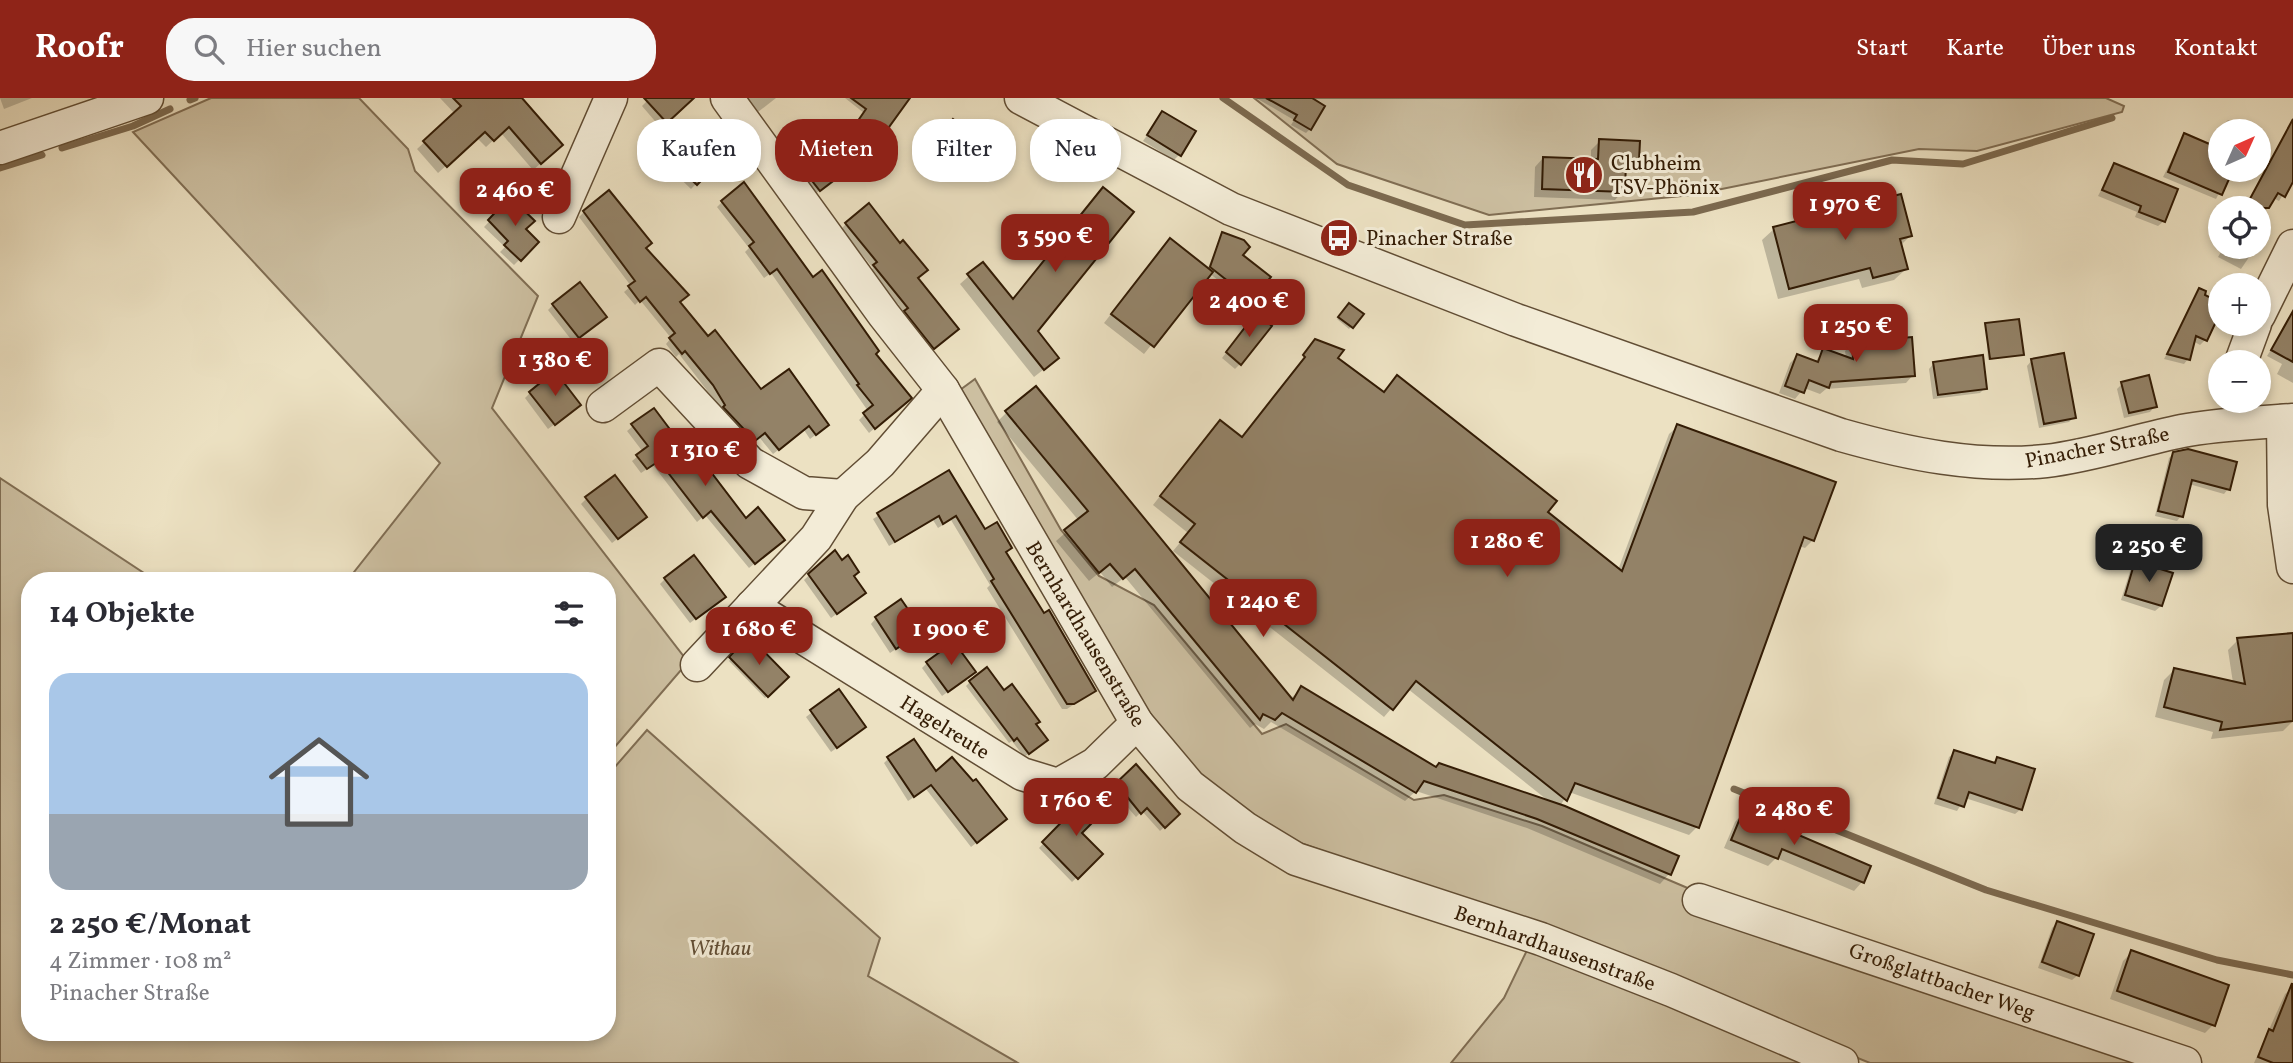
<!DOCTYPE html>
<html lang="de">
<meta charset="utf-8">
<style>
:root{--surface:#fff;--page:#f7f7f7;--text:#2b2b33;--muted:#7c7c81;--accent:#8f2418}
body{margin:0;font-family:Vollkorn,serif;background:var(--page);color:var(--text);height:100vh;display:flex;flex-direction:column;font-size:26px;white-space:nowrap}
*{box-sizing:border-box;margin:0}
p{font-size:23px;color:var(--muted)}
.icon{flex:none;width:38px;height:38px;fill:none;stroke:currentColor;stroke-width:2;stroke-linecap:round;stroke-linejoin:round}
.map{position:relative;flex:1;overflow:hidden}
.drawer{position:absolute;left:21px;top:474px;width:595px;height:469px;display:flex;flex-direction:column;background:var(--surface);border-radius:28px;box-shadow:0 4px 10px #0003}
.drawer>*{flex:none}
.hud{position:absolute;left:637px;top:21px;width:665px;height:63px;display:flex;gap:14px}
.needle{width:46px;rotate:45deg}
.buttons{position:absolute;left:2208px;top:21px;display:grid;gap:14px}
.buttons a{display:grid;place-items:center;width:63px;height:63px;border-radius:50%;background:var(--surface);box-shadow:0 4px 10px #0003;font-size:35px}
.price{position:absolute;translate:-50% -60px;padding:0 16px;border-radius:14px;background:var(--accent);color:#fff;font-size:23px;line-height:46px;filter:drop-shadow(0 2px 4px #0008)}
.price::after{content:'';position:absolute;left:50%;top:42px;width:21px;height:16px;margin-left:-10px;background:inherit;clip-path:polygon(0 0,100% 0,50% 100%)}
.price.current{background:#222;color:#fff}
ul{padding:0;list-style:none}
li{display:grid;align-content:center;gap:14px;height:371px;padding:0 28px}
li span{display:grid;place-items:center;height:217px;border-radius:21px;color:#555}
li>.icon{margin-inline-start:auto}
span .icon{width:126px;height:126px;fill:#fffc;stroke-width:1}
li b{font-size:30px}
h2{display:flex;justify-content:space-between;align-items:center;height:84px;padding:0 28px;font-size:30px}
.tag{padding:0 24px;border-radius:28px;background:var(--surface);box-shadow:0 4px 10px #0003;font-size:24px;line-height:63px}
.tag.current{background:var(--accent);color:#fff}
header{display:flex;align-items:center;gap:42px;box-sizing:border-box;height:98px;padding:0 35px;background:var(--accent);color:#fff}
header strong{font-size:33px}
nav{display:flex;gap:38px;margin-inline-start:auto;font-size:24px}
.search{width:490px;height:63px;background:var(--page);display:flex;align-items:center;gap:18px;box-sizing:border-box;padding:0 24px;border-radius:28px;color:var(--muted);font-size:26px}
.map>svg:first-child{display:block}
.green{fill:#cdc0a2;stroke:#806e54;stroke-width:2}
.shadow{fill:#0003}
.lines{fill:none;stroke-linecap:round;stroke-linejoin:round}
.stream{stroke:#7c6a50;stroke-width:7}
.building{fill:#938267;stroke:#331c05;stroke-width:2}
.minor-casing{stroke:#614d34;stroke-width:35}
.minor{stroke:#f3ecd7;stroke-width:32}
.labels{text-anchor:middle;stroke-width:6;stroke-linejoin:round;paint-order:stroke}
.poi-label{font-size:21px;fill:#331c05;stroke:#f3ecd7;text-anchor:start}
.street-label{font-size:21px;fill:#331c05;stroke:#f3ecd7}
.park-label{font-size:21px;font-style:italic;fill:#614d34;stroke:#f3ecd7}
</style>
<header>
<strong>Roofr</strong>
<div class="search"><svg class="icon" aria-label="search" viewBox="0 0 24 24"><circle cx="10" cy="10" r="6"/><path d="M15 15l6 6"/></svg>Hier suchen</div>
<nav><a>Start</a><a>Karte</a><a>Über uns</a><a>Kontakt</a></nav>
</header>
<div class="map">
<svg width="2293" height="965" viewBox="0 0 2293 965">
<rect width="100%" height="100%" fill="#ece1c2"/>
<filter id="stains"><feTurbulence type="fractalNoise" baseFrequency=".00286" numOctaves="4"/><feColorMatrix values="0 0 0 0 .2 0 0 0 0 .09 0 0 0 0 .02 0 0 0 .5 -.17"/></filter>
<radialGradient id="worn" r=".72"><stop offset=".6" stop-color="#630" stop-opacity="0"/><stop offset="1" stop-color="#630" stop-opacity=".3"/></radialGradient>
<!-- green -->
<g class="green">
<polygon points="211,0 359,0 408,51 415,73 538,198 492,310 688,564 607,658 607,483 347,483 440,365 133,34"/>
<polygon points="1254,0 2106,0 2124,8 2122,14 1977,53 1919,51 1692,97 1489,117 1337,66"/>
<polygon points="975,281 1061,432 1099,478 1154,507 1262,636 1286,626 1414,702 1444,697 1542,728 1697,794 2153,965 1870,965 1517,822 1278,737 1192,678 1160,634 960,292"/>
<polygon points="0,380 156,483 30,483 30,934 607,934 607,678 647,632 880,840 868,878 1018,965 0,965"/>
<polygon points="1529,848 1816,965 1451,965 1504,900"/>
</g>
<!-- shadow -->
<g class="shadow">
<polygon points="0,0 32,0 4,11"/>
<polygon points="440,0 518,0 554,54 533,72 501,35 486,49 477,40 438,75 417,51 455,16"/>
<polygon points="650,0 682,0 686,5 660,29 642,8"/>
<polygon points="747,0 776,0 758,14"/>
<polygon points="909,0 871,50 850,34 864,15 845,0"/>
<polygon points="1256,0 1309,0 1310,31 1306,35 1291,27 1294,22"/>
<polygon points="1163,15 1179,57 1174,62 1143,43"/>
<polygon points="2228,22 2248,31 2247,33 2221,33 2221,72 2231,72 2216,101 2163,79 2184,37 2213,50 2222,28"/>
<polygon points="948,29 975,41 954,68 931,50"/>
<polygon points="2288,34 2293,36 2293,81 2279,103 2273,100 2259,125 2259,110 2244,110"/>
<polygon points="693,39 718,63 691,91 666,67"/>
<polygon points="1600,43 1638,62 1629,71 1624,70 1623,93 1615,102 1534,99 1535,69 1543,60 1591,62 1591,52"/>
<polygon points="818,44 837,79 814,97 790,67"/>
<polygon points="2114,67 2164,123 2158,128 2135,119 2137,114 2098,98"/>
<polygon points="1103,91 1036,233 1048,268 1034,279 960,186 969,178 1012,203"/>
<polygon points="510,102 524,131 537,144 514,167 500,154 505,149 484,129"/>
<polygon points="722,104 874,256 904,305 869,335 859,322 868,313 771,175 764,180 745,154 749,150 717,109"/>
<polygon points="584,114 644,150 679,205 707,241 761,294 822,332 810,341 804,332 773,356 759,339 749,347 679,256 676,259 666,246 671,240 640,202 635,207 624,194 631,188 579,119"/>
<polygon points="846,126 916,180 951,236 928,255 900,220 904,216 869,174 873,170 841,131"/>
<polygon points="1774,131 1910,138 1900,148 1906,171 1894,182 1862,190 1859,181 1778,201 1762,142"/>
<polygon points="1222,136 1240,158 1251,201 1247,205 1209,175 1144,256 1104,225 1162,151 1207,172"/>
<polygon points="2224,149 2256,149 2241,171 2218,159"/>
<polygon points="2200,192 2203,198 2221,209 2205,242 2200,247 2193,243 2188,261 2184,266 2164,261"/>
<polygon points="553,207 600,224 573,244 548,212"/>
<polygon points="1349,207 1361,217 1349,231 1337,221"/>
<polygon points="1251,223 1240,266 1235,271 1222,260"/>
<polygon points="2289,223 2293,226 2293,285 2277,276 2282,266 2267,258"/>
<polygon points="1986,227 2022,256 1988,262"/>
<polygon points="1316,243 1383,296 1389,288 1618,472 1669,336 1678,328 1813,442 1805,450 1799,448 1697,729 1689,737 1569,694 1560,708 1669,776 1660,786 1527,730 1416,693 1405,703 1271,624 1264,631 1255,626 1250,630 1125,479 1112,489 1100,474 1089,483 1056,443 1079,423 997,324 1006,315 1290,601 1301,591 1436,671 1551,705 1408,591 1384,619 1173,453 1188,435 1153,407 1212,332 1241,341"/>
<polygon points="1853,246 1913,277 1906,285 1826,291 1820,296 1804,290 1795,301 1779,295 1790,265 1797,258 1815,264 1824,252 1846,260 1845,253"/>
<polygon points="2032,262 2074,319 2069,324 2039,330 2027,268"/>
<polygon points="1934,265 1985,290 1980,295 1933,301 1929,271"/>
<polygon points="2122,286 2155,308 2150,314 2124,320 2117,291"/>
<polygon points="530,295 574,312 548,331 525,300"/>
<polygon points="633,328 695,368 746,422 777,447 749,470 705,417 697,424 653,367 641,375 632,363 643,354 627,333"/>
<polygon points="2174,355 2228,391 2224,396 2189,386 2181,418 2177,423 2155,418 2169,360"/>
<polygon points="948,374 984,434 1010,450 1005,456 1094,593 1067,611 1062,611 987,490 990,487 951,422 938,430 933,422 889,448 873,421"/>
<polygon points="587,400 639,424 612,445 581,406"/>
<polygon points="834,454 852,479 858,500 831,520 804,482"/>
<polygon points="2136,465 2161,508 2155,513 2121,502 2131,470"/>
<polygon points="665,481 718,504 690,525 660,486"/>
<polygon points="876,520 915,538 890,555 871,526"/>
<polygon points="2293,537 2293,623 2283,633 2211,641 2213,634 2155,619 2164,582 2174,572 2233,585 2228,552 2238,542"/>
<polygon points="749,541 787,579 765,600 729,563"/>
<polygon points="927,565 968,579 942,598 922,570"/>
<polygon points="970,584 1004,595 1035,626 1042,646 1024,659 1012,643 1009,645 966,588"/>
<polygon points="838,594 859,634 831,654 806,619"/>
<polygon points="1955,654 1993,666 1998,661 2021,711 2015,716 1965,700 1957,713 1934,706 1949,659"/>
<polygon points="889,660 935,676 1000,726 971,749 926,691 908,703 884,665"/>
<polygon points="1136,669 1178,716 1160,733 1142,713 1136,719 1112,691"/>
<polygon points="1090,697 1080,735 1101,756 1072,784 1039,750"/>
<polygon points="1743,715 1869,769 1862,784 1854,793 1776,760 1768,768 1724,750 1735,724"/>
<polygon points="2057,825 2078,877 2072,882 2038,870 2052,830"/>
<polygon points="2132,854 2213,927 2205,935 2110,901 2123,863"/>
<polygon points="2291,891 2293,965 2254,965 2285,896"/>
</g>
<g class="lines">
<!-- stream -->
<g class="stream">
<polyline points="1223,0 1348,87 1465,127 1693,114 1892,62 1963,66 2112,20"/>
<polyline points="190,2 195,0"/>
<polyline points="62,50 133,28 170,11"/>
<polyline points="0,70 42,57"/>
<polyline points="1734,691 1986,792 2217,862 2293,877"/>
</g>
</g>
<!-- building -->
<g class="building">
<polygon points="453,0 522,0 563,47 541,66 509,29 494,43 485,34 447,69 423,43 461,8"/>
<polygon points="644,0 694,0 667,25"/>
<polygon points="851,0 910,0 876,47 853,30 866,11"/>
<polygon points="1266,0 1312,0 1325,8 1311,32 1294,22 1297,17"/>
<polygon points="1162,13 1196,33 1181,58 1147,37"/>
<polygon points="953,21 978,41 960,63 935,44"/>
<polygon points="2293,21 2293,84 2285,99 2278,95 2269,110 2245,110"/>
<polygon points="2184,35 2221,51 2221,72 2233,72 2222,97 2168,74"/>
<polygon points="693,36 720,63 697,87 670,61"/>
<polygon points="819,41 845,74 820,93 795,61"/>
<polygon points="1599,41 1640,43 1639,63 1626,62 1625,94 1542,91 1543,59 1598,61"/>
<polygon points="2114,65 2178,91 2165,124 2139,114 2141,108 2102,92"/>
<polygon points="744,84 813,179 822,172 879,253 876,256 912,300 875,331 863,315 873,307 857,287 859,286 777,171 770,176 749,148 754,144 721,103"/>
<polygon points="1103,89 1134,114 1038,233 1059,260 1044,272 967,176 983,164 1013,201"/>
<polygon points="609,92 652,145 646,150 689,197 680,204 708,238 715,232 761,291 789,271 829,327 816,337 809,328 779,352 765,335 755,343 723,309 725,307 713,287 685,253 682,256 669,240 675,235 646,199 640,204 628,188 635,183 583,113"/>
<polygon points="1901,96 1912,138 1900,141 1908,171 1873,180 1870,170 1789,191 1773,129"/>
<polygon points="510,99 535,123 526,131 539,144 521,163 504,147 508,143 488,122"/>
<polygon points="869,105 900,145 903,142 928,172 918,180 959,231 934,251 904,213 908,210 873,167 877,164 845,125"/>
<polygon points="1222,134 1244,142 1250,149 1243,157 1271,179 1252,202 1210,169"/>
<polygon points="1170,140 1213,174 1154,249 1111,216"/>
<polygon points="580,184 607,219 579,240 552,206"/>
<polygon points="2199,190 2206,193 2205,197 2221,205 2221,213 2207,243 2196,238 2190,262 2167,256"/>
<polygon points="1349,205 1364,216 1353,230 1338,219"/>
<polygon points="2293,213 2293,264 2271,252"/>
<polygon points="1256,215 1272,228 1241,267 1226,254"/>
<polygon points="2019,221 2024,257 1990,261 1985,225"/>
<polygon points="1912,239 1915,278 1831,284 1829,290 1809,282 1804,295 1785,288 1797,256 1818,264 1823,250 1853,261 1852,244"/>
<polygon points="1315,241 1344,252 1338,260 1384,294 1397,277 1557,403 1548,414 1622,473 1677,326 1836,384 1814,443 1804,439 1699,730 1575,685 1567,703 1416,583 1393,612 1180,444 1195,426 1160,398 1220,322 1242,339 1305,259 1303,257"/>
<polygon points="2064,255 2076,320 2044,326 2031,261"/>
<polygon points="1983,257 1987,291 1938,297 1933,264"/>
<polygon points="555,273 581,307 555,327 529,294"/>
<polygon points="2149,277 2157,309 2129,315 2121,284"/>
<polygon points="1036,288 1293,602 1301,588 1436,669 1439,665 1565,708 1679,758 1671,777 1537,721 1424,683 1416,695 1282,615 1275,622 1263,616 1260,622 1135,471 1123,481 1110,466 1099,475 1064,432 1088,413 1005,313"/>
<polygon points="654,310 696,366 701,361 746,420 758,409 785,442 755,466 711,413 703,420 659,363 647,371 636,357 648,348 631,326"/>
<polygon points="2188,351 2237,364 2230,392 2192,382 2183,419 2158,413 2173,354"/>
<polygon points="949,372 985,431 997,424 1012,450 1006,454 1044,515 1049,512 1096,593 1074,606 1067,606 991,483 994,481 956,418 943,426 939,418 895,444 877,415"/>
<polygon points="615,377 647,419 618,441 585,399"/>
<polygon points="835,452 842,462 848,457 859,474 854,478 866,495 837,516 808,476"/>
<polygon points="694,457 726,499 696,521 664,480"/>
<polygon points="2135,463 2173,475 2162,508 2125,497"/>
<polygon points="901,501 923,533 896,551 875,519"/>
<polygon points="2293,535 2293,623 2220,632 2222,624 2164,609 2174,570 2245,586 2237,540"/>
<polygon points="749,538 789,579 768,599 729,559"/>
<polygon points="954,544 976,574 948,594 926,564"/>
<polygon points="987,569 1004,592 1012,586 1040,624 1036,626 1048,642 1029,656 1017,640 1014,643 969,583"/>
<polygon points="839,591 866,629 837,650 810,612"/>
<polygon points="914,641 936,673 952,659 973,683 976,681 1007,721 977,745 931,687 914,699 887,659"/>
<polygon points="1954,652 1995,665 1997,659 2035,671 2022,712 1969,694 1964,709 1938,700"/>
<polygon points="1136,666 1180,716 1165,730 1147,710 1141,716 1116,685"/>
<polygon points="1090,695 1106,711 1082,735 1103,756 1078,781 1042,744"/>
<polygon points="1743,713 1871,768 1864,785 1782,751 1778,761 1731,742"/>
<polygon points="2057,823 2094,836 2079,878 2042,864"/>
<polygon points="2131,852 2229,887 2215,928 2117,893"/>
<polygon points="2292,885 2293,965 2273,965 2258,959 2269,931 2273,933"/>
</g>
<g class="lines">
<defs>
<g id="minor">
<polyline points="727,0 884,217 943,292 1137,625 1190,688 1245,730 1296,761 1541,841 1671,892 1842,965"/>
<path d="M1021,0L1231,111L1516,222L1841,337C1908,356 1976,370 2046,363C2091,358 2137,342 2182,333C2218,326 2256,325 2293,322"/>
<polyline points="0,50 147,0"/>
<polyline points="559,119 611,0"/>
<polyline points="2259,217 2293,148"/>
<polyline points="2241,264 2255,226"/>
<polyline points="603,308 659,267 750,365 804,395 843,398"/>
<polyline points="2283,323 2284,407 2293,469"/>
<polyline points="752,508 1022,676 1058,687 1095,666 1137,625"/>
<polyline points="697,567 816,440 843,398 880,365 943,292"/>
<polyline points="1699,802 2185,965"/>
</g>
</defs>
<!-- minor casing -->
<use href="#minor" class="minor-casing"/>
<!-- minor -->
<use href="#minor" class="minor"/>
</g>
<!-- icons -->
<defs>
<symbol id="restaurant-disc" viewBox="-11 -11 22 22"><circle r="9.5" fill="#8f2418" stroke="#f3ecd7"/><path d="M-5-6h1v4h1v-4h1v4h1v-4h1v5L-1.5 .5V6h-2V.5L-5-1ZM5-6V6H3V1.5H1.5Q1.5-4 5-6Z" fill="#fff"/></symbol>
<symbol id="bus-disc" viewBox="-11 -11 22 22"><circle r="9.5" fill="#8f2418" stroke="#f3ecd7"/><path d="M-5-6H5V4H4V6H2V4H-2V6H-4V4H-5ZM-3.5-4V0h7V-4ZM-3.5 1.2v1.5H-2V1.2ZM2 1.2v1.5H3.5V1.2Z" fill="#fff"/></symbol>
</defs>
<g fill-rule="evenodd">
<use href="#restaurant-disc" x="1562" y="55" width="44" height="44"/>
<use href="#bus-disc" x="1317" y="118" width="44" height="44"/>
</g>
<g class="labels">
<!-- poi labels -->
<g class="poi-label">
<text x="1611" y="72">Clubheim<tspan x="1611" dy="24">TSV-Phönix</tspan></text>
<text x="1366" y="147">Pinacher Straße</text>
</g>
<!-- street labels -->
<g class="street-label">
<text transform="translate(2097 349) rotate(-11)" y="7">Pinacher Straße</text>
<text transform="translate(1086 536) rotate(59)" y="7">Bernhardhausenstraße</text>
<text transform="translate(945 629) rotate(32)" y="7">Hagelreute</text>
<text transform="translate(1555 850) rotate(20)" y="7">Bernhardhausenstraße</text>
<text transform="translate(1942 883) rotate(19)" y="7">Großglattbacher Weg</text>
</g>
<!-- park labels -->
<g class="park-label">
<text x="720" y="857">Withau</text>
</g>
</g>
<rect width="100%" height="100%" filter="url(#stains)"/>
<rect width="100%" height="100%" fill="url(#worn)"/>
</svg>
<div class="buttons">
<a><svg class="needle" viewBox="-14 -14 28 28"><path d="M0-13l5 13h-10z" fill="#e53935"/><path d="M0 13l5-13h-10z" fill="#7c7c81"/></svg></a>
<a><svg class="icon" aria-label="locate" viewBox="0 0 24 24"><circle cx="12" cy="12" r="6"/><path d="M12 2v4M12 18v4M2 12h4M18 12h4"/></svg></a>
<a>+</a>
<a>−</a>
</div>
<b class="price" style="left:515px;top:130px">2 460 €</b>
<b class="price" style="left:1845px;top:144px">1 970 €</b>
<b class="price" style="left:1055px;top:176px">3 590 €</b>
<b class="price" style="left:1249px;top:241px">2 400 €</b>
<b class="price" style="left:1856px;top:266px">1 250 €</b>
<b class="price" style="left:555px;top:300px">1 380 €</b>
<b class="price" style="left:705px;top:390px">1 310 €</b>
<b class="price" style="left:1507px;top:481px">1 280 €</b>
<b class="price current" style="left:2149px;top:486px">2 250 €</b>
<b class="price" style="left:1263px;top:541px">1 240 €</b>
<b class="price" style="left:759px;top:569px">1 680 €</b>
<b class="price" style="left:951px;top:569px">1 900 €</b>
<b class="price" style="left:1076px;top:740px">1 760 €</b>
<b class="price" style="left:1794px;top:749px">2 480 €</b>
<div class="hud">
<a class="tag">Kaufen</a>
<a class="tag current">Mieten</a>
<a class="tag">Filter</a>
<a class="tag">Neu</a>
</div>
<section class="drawer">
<h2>14 Objekte<svg class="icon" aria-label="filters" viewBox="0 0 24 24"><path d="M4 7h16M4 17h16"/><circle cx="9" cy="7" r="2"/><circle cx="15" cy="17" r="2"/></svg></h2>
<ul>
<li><span style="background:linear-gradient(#a9c7e8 65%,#9aa5b1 0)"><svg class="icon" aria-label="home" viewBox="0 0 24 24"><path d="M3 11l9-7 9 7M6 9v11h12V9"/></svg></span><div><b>2 250 €/Monat</b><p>4 Zimmer · 108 m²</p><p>Pinacher Straße</p></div></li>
</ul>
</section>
</div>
